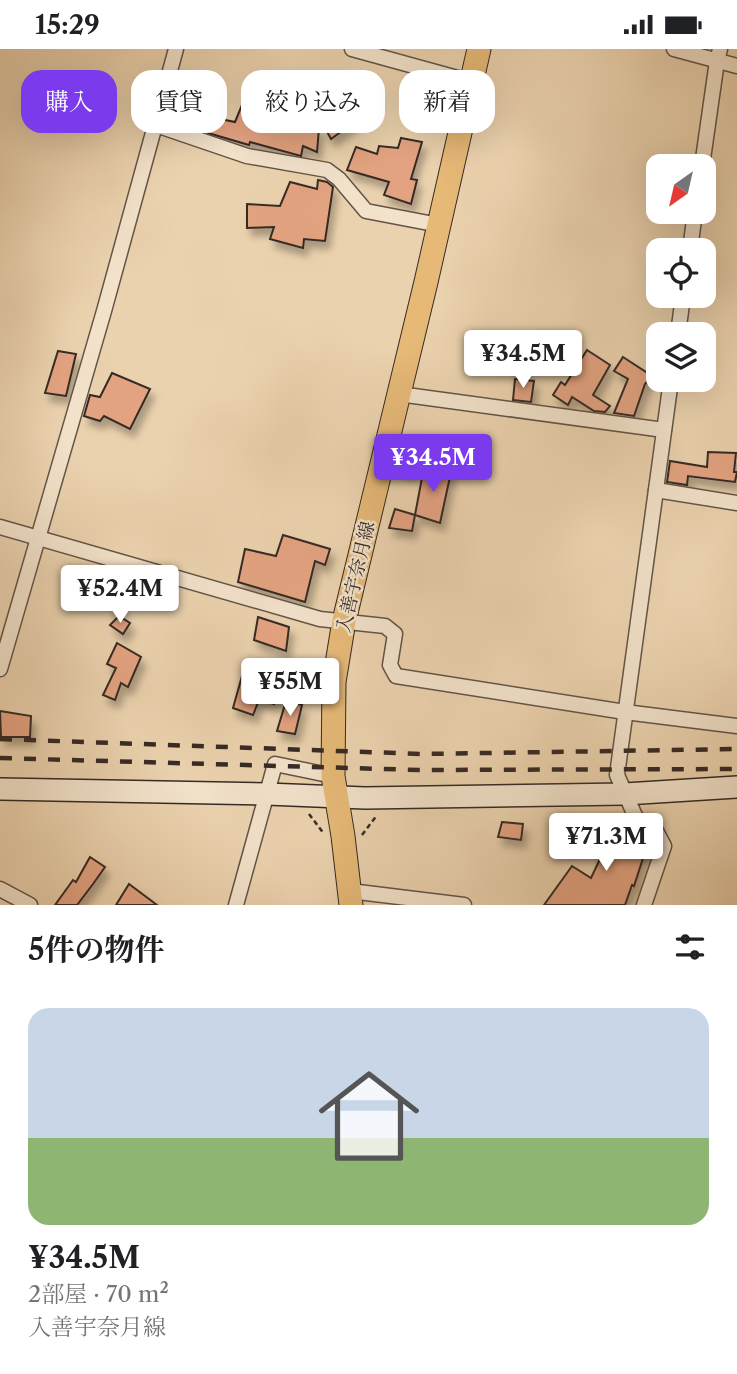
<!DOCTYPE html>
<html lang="ja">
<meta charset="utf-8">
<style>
:root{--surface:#fff;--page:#f2f2f2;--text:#202124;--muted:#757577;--line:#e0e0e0;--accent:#7c3aed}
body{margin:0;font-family:"Libre Caslon Text","Noto Serif JP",serif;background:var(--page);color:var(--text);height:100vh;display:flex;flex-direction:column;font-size:26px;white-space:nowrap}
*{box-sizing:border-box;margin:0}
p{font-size:23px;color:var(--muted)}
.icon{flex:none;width:38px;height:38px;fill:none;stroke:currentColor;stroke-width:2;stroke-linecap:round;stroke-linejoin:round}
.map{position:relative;height:856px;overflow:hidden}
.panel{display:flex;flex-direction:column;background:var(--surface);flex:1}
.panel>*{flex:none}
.banner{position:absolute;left:21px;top:21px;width:696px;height:63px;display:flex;gap:14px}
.needle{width:46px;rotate:214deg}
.tools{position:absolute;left:646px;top:105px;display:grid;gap:14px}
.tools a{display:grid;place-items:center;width:70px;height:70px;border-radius:14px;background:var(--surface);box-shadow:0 7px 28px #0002;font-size:35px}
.price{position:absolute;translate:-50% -60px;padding:0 16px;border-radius:7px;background:#fff;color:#222;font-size:23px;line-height:46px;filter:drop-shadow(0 2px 4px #0008)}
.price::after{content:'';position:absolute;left:50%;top:42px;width:21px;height:16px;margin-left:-10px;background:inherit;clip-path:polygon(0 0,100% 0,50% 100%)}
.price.current{background:var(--accent);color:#fff}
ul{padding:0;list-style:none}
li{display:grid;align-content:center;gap:14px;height:371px;padding:0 28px}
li+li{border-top:2px solid var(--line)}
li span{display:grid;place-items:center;height:217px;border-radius:21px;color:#555}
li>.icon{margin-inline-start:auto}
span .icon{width:126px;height:126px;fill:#fffc;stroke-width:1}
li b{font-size:30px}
h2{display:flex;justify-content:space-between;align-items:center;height:84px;padding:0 28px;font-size:30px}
.tag{padding:0 24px;border-radius:21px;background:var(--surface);box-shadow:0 7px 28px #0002;font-size:24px;line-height:63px}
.tag.current{background:var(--accent);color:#fff}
.status{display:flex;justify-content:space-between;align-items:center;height:49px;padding:0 35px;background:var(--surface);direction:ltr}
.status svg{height:19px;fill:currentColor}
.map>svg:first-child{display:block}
.building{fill:#e3a381;stroke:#362a25;stroke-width:2;filter:url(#shadow)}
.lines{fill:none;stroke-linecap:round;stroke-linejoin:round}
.street-casing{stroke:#635447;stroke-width:17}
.secondary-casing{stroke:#362a25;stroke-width:24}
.primary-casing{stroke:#362a25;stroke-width:25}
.path{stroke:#362a25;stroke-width:2.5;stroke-dasharray:5 3.5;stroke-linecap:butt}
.street{stroke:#f2e2ca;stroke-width:14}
.secondary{stroke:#f2e2ca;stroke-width:21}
.primary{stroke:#e6b977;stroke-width:23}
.rail{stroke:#362a25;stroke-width:4.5;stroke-dasharray:12 12;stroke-linecap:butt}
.labels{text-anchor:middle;stroke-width:5;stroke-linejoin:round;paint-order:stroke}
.street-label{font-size:19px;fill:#362a25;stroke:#f2e2ca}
</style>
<div class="status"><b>15:29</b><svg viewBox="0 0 49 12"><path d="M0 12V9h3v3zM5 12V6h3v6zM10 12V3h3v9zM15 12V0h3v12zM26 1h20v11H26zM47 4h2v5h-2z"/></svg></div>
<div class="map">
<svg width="737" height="856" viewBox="0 0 737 856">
<defs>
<filter id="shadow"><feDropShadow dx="4.5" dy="8" stdDeviation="3.5" flood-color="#0004"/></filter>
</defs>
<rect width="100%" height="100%" fill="#ebd2ae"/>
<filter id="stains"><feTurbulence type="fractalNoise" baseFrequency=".00286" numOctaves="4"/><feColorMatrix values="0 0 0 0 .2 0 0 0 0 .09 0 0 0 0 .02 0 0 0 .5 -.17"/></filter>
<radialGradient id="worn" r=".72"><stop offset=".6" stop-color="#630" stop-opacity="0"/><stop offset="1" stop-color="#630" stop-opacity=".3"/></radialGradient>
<!-- building -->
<g class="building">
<polygon points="244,51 260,57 255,77 299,81 303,75 319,79 317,103 303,97 301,107 250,93 249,96 208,84 211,68 235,73"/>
<polygon points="346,60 354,73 331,90 323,75"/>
<polygon points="401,89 422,93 411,130 417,131 411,155 384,146 389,133 347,121 356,98 377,105 379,97 398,99"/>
<polygon points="318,131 327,133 333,138 325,192 304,190 303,199 270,190 274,178 247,179 247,155 280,157 290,133 317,140"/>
<polygon points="587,301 610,316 593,346 610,357 605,363 594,362 572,348 568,356 553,346 561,333 565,336"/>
<polygon points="58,302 76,305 66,347 45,344"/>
<polygon points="623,308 652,327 645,335 634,367 614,364 628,330 614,322"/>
<polygon points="112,324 150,340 130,380 104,367 100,372 84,367 90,346 100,348"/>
<polygon points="515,330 534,332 531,353 513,351"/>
<polygon points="708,403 736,404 734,423 737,423 735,433 688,427 687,436 667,433 670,412 707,418"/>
<polygon points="399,408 416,411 412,424 396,420"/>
<polygon points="424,418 451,423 440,474 415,466"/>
<polygon points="395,460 415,466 412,482 389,479"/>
<polygon points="283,486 330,500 325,516 315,512 305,553 238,533 245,500 276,507"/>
<polygon points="119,567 130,574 123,585 110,576"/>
<polygon points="258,568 289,578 286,602 254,591"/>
<polygon points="117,594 141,608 128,638 121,634 115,651 103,646 116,619 107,615"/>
<polygon points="242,627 279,639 274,655 259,651 253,666 233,659"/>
<polygon points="286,652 302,656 295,685 277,682"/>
<polygon points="0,662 31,667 30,688 1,688"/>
<polygon points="502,773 523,775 521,791 498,788"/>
<polygon points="611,775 648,787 651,793 649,804 645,803 634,837 632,836 625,856 544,856 572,817 591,829 609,791 606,790"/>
<polygon points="90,808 105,818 93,835 77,856 55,856 73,831 76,833"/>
<polygon points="129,835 157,856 116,856"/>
</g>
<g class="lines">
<defs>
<g id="street">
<polyline points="352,0 472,33"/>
<polyline points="674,0 737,17"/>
<polyline points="156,76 247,107 327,121 339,130 366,162 439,176"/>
<polyline points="702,117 717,12 720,0"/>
<polyline points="690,201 695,163"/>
<polyline points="678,285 683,247"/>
<polyline points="399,345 664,381"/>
<polyline points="656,441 737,454"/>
<polyline points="0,478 320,570 385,577 395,585 390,616 396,627 625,663 737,677"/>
<polyline points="0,620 104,262 176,0"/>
<polyline points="0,840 30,856"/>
<polyline points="350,842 464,856"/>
<polyline points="236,856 275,715 333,727"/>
<polyline points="644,856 664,797 655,780 636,769 617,726 671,331"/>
</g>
<polyline id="secondary" points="0,740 267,745 365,749 625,745 737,738"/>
<polyline id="primary" points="351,856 343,787 333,727 334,633 344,572 426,233 479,0"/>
</defs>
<!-- street casing -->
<use href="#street" class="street-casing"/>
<!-- secondary casing -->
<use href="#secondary" class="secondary-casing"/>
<!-- primary casing -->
<use href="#primary" class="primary-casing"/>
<!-- path -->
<g class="path">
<polyline points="309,765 324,785"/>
<polyline points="362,786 377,766"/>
</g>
<!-- street -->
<use href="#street" class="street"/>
<!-- secondary -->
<use href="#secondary" class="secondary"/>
<!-- primary -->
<use href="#primary" class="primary"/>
<!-- rail -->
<g class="rail">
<polyline points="0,690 423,705 737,700"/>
<polyline points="0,709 419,721 737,720"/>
</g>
</g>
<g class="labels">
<!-- street labels -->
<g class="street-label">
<text transform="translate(355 528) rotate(-77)" y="7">入善宇奈月線</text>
</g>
</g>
<rect width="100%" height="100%" filter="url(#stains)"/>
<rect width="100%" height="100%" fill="url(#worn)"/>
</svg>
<div class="tools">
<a><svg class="needle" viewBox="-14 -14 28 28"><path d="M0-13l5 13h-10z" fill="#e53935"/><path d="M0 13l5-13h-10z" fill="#757577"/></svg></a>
<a><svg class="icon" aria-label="locate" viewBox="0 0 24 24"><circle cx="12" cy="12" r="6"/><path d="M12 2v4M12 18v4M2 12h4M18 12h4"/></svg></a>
<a><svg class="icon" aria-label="layers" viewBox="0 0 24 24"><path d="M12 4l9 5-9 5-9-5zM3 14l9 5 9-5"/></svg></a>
</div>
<b class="price" style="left:523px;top:341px">¥34.5M</b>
<b class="price current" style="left:433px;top:445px">¥34.5M</b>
<b class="price" style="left:120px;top:576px">¥52.4M</b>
<b class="price" style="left:290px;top:669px">¥55M</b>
<b class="price" style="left:606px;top:824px">¥71.3M</b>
<div class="banner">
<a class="tag current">購入</a>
<a class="tag">賃貸</a>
<a class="tag">絞り込み</a>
<a class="tag">新着</a>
</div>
</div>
<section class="panel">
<h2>5件の物件<svg class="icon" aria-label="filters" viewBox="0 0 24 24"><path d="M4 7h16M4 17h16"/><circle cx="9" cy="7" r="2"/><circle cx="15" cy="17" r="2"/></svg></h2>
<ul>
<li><span style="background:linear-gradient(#c9d6e8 60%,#8fb573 0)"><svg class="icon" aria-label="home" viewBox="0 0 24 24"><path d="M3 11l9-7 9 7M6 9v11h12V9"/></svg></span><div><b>¥34.5M</b><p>2部屋 · 70 m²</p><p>入善宇奈月線</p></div></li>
</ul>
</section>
